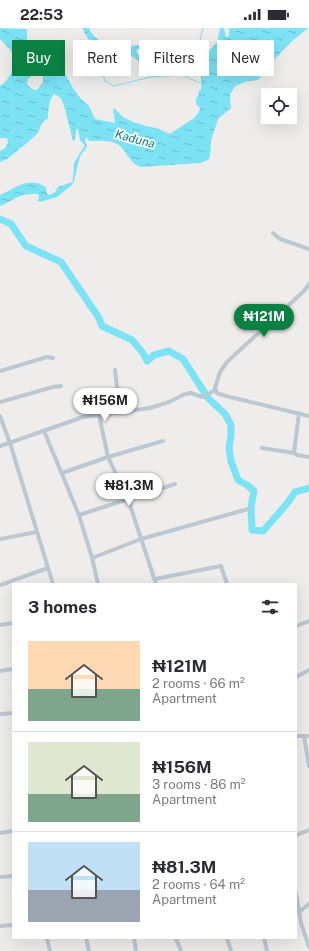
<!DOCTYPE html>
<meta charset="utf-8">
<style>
:root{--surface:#fff;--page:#f2f2f3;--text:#2b2b33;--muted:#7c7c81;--line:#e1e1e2;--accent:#0b8043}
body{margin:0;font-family:"Public Sans",sans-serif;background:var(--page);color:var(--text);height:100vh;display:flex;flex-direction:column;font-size:15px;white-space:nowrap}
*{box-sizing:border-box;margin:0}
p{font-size:13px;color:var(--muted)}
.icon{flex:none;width:22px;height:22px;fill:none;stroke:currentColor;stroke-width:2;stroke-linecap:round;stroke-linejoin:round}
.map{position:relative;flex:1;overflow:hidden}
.sheet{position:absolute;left:12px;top:555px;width:285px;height:356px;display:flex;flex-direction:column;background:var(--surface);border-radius:0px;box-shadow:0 4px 16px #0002}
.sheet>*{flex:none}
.banner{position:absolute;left:12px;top:12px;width:285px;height:36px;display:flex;gap:8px}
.controls{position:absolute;left:261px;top:60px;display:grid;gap:8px}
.controls a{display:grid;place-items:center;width:36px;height:36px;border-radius:0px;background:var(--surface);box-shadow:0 4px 16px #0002;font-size:20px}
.price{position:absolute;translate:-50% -34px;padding:0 9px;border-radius:14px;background:#fff;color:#222;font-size:13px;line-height:26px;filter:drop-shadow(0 1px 2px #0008)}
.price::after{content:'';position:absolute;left:50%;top:24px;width:12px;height:9px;margin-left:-6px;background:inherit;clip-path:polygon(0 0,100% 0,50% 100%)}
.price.selected{background:var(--accent);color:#fff}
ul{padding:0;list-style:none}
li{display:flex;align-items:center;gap:12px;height:100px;padding:0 16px}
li+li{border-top:1px solid var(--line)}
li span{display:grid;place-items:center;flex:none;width:112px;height:80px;border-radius:0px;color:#555}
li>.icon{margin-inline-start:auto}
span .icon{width:48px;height:48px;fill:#fffc;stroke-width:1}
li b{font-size:17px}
h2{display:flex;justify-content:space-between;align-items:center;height:48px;padding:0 16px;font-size:17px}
.chip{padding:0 14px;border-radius:0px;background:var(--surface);box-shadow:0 4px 16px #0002;font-size:14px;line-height:36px}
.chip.selected{background:var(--accent);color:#fff}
.status{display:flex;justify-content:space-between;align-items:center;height:28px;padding:0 20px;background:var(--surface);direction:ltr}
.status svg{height:11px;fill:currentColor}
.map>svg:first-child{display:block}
.water{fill:url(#water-ripples);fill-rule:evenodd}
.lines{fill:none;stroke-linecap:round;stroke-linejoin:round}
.stream{stroke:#7ce3f5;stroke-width:1}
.river{stroke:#7ce3f5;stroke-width:7}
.minor{stroke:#bbc8d1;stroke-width:4}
.labels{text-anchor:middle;stroke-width:3.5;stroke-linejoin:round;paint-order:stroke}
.water-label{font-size:12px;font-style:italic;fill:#037c91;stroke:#fff}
</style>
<div class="status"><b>22:53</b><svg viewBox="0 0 49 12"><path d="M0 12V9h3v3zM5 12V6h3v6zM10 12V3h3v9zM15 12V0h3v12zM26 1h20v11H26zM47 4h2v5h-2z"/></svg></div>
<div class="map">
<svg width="309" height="923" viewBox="0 0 309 923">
<defs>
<pattern id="water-ripples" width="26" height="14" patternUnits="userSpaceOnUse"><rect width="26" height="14" fill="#7ce3f5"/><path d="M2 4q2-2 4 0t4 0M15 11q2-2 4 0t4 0" fill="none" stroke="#67bac9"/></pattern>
</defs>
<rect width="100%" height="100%" fill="#efecec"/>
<!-- water -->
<path class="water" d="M0,0L27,1V16L29,22L35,15L39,19V27L40,30H43L47,25L50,26L63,42L73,60L81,71L89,78L95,91L115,95L113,81L114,80L123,89L133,94L146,98L156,100L170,106L194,90L199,84L200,80L196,76V71L199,66L198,63L201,62C202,57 201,50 200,44C200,40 201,35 200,32C198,17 176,26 168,31C161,35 157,40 149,40C140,36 135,28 125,25C116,21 106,25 94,21L82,0H89C96,17 115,20 132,18C138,18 145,15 151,13L171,22L195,20L200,22L204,28L217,14L220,0H224L226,9H228L229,7V0H308L291,14L271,35L258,52L248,53L235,58L230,67L231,80L218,91L211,113L210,129L208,132L200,135L141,139C129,136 126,119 115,115C106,112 98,113 89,113L86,109L85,112L87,119L80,128L74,153L71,158L57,169L40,174L38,173L39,168L38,166C19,165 16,171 0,178V167C16,160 28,148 46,159L47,166L50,167L55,164L58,159L72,154L73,152L74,135L85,117L80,112L78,101L76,102L75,112L73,113L65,81L61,70L54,66C49,72 48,82 48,90L42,95L38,105L27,115L7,131L0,134V123L4,121L8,115L7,110H0V58C10,51 15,40 15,27L0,11ZM149,16L162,20L171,26V27L161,34C155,25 149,31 140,29L136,23L142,18ZM34,45H39L43,49V54L37,62C33,62 29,60 27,55L28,51Z"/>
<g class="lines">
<!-- stream -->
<g class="stream">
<polyline points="94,21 105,53 114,58 150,49 182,47 200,55"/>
<polyline points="187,21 200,12 203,0"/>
</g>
<!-- river -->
<path class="river" d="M0,191L11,196L26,218L61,234L99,290L102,298L132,312L143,325L147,333L154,327L169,323L183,331L208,370L225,386L231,397V407L229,420L231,433L238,452L247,457L254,463L251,479L252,502L263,503C274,490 286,479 295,464L309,460"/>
<!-- minor -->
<g class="minor">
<polyline points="273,205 280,211 309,221"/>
<polyline points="115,342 120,384"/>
<polyline points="0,343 47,329 53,330"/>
<polyline points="215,360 217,365 226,368 309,388"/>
<polyline points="0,374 53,359 61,358"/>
<polyline points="99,387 108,429 128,471 156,556"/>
<polyline points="0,388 10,415 53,556"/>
<polyline points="44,403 79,487 92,530 98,556"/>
<polyline points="0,418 83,389 150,380 169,374 185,366 191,365 202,369 214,363 220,344 227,334 304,263 309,256"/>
<polyline points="262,420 294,425 297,427 309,429"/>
<polyline points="294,425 299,385"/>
<polyline points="62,445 108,429 163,413"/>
<polyline points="79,487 175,456"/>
<polyline points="0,511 37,504"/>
<polyline points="92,530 141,511 248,481"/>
<polyline points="155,551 221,538 227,556"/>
<polyline points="0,557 48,540"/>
<polyline points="0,597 13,595"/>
<polyline points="296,598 309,593"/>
<polyline points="0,643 13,641"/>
<polyline points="296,649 309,642"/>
<polyline points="0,686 13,685"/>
<polyline points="296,708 309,708"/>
<polyline points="304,708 309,738"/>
<polyline points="0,805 13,803"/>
<polyline points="296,807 309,802"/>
<polyline points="0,849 13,848"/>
<polyline points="296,865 301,895 309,919"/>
<polyline points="299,884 309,876"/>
<polyline points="0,898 13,897"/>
<polyline points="47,910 50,923"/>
<polyline points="86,910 89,923"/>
<polyline points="134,910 136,923"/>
<polyline points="176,910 181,923"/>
<polyline points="227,910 231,923"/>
<polyline points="264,910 267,923"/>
</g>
</g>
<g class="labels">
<!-- water labels -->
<g class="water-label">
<text transform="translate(135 111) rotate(15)" y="4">Kaduna</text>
</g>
</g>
</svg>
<div class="controls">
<a><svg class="icon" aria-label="locate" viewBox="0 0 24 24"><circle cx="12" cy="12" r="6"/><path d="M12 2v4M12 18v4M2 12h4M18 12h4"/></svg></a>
</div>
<b class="price selected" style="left:264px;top:310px">₦121M</b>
<b class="price" style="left:105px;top:394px">₦156M</b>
<b class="price" style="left:129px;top:479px">₦81.3M</b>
<div class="banner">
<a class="chip selected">Buy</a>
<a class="chip">Rent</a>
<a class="chip">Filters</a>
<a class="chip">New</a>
</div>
<section class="sheet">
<h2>3 homes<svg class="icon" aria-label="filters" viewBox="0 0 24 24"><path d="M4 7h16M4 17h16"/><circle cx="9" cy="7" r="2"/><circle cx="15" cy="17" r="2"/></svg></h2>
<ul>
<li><span style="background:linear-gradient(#ffd9b3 60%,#7fa58c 0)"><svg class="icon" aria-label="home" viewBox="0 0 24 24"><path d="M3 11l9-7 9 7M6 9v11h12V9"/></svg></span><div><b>₦121M</b><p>2 rooms · 66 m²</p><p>Apartment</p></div></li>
<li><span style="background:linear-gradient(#dfe7d0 65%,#7fa58c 0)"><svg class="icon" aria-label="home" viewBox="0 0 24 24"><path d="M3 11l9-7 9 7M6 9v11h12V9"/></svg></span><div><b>₦156M</b><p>3 rooms · 86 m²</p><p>Apartment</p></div></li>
<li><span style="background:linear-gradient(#bfe0f5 60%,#9aa5b1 0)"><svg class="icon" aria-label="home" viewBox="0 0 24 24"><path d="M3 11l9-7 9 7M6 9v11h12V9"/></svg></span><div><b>₦81.3M</b><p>2 rooms · 64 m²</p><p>Apartment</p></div></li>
</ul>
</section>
</div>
